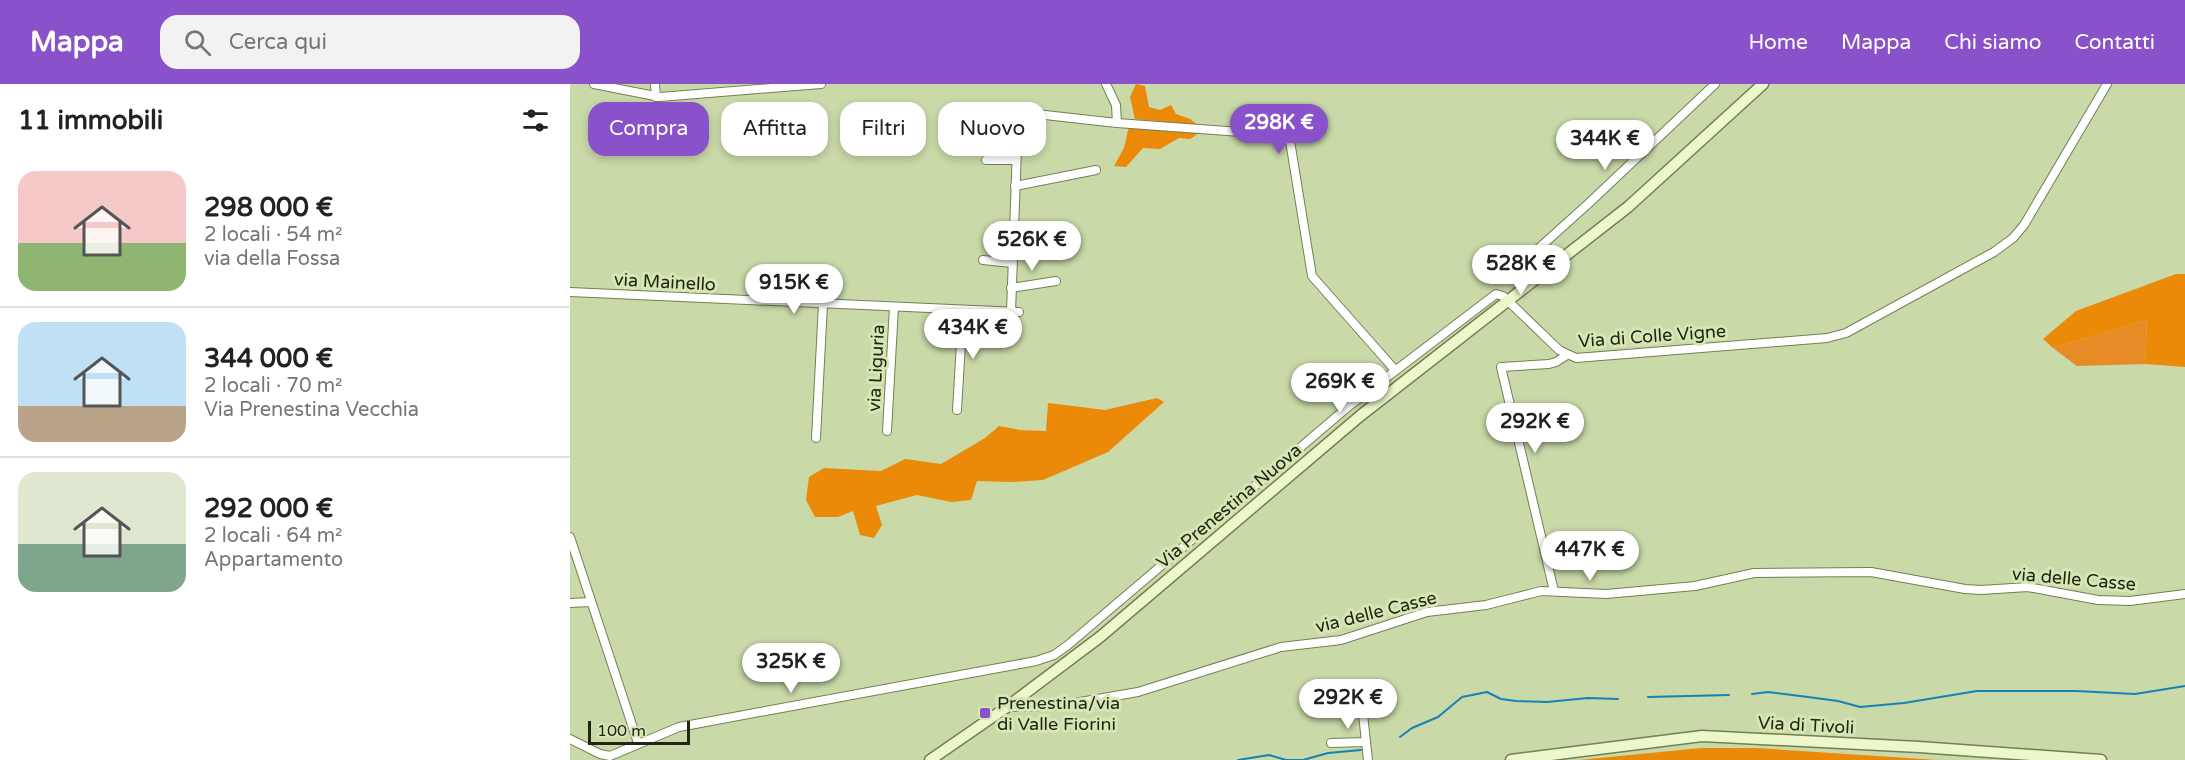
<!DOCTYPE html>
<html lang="it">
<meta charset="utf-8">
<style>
:root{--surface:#fff;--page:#f2f2f2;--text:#222;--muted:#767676;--line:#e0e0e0;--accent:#8952ca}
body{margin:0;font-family:"Varela Round",sans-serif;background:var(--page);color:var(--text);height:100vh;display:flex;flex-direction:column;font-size:22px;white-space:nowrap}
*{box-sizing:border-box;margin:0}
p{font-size:20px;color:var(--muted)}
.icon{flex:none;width:33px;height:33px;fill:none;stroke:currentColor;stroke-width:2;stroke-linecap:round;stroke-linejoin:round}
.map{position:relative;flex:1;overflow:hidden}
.side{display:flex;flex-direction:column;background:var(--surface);width:570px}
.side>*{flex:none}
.hud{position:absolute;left:18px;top:18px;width:570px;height:54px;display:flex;gap:12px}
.scale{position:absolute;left:18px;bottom:15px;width:102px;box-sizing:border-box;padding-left:6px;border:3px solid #202613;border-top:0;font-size:16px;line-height:21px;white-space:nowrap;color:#202613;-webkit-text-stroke:4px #d6e6b4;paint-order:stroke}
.price{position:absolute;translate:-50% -51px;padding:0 14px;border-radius:21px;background:#fff;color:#222;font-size:20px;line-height:39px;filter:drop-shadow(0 2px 3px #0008)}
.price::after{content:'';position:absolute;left:50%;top:36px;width:18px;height:14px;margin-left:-9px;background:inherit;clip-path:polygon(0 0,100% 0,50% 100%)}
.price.on{background:var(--accent);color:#fff}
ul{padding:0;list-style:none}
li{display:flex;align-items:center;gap:18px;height:150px;padding:0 18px}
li+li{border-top:2px solid var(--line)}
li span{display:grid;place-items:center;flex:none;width:168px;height:120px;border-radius:18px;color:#555}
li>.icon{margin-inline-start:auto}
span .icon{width:72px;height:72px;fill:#fffc;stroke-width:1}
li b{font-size:26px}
h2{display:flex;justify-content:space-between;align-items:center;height:72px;padding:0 18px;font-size:26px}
.pill{padding:0 21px;border-radius:18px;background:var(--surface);box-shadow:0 3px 9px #0003;font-size:21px;line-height:54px}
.pill.on{background:var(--accent);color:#fff}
header{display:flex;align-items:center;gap:36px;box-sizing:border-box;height:84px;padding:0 30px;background:var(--accent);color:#fff}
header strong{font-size:28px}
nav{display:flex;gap:33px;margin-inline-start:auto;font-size:21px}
.search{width:420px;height:54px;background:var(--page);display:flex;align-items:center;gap:15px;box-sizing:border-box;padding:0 21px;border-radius:18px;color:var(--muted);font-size:22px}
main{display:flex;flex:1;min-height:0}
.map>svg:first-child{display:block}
.green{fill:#e78b27}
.forest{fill:#eb8908}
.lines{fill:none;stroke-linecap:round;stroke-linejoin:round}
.stream{stroke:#1682b6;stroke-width:2}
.minor-casing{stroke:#728052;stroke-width:10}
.secondary-casing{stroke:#728052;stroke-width:13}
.minor{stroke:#fff;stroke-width:8}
.secondary{stroke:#ecf7cb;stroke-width:10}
.poi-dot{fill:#8952ca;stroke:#d6e6b4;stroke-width:2}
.labels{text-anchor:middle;stroke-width:6;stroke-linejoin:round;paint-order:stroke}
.street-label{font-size:18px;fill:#202613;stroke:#d6e6b4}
.poi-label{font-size:18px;fill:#202613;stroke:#d6e6b4;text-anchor:start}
</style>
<header>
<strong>Mappa</strong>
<div class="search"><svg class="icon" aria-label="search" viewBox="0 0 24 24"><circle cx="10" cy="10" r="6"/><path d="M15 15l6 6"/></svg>Cerca qui</div>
<nav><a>Home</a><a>Mappa</a><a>Chi siamo</a><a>Contatti</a></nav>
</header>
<main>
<section class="side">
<h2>11 immobili<svg class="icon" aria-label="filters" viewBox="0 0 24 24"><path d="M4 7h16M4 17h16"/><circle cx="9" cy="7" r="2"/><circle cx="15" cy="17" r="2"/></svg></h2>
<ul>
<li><span style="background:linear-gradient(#f6c9c9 60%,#8fb573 0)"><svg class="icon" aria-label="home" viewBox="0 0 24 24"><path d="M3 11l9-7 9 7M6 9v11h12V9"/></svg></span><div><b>298 000 €</b><p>2 locali · 54 m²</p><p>via della Fossa</p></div></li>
<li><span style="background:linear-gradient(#bfe0f5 70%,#b9a48a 0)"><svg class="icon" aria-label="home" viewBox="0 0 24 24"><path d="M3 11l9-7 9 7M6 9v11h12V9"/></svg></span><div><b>344 000 €</b><p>2 locali · 70 m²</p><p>Via Prenestina Vecchia</p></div></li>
<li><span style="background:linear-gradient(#dfe7d0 60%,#7fa58c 0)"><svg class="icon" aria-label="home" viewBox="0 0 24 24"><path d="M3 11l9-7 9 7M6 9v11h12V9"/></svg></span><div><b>292 000 €</b><p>2 locali · 64 m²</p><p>Appartamento</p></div></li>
</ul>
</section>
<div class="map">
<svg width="1615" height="676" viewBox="0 0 1615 676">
<rect width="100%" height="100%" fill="#c9d9a8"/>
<!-- green -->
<polygon class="green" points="1577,236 1575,280 1507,282 1483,264"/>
<!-- forest -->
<g class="forest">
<polygon points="566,0 575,2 579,23 590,26 601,21 606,30 620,35 628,41 565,35 560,13"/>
<polygon points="559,42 628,47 629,49 620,55 609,54 590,65 573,64 556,83 544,82 554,64"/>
<polygon points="1606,190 1615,190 1615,283 1575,280 1577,236 1483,264 1473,255 1506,227"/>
<polygon points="587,314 594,318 538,368 473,396 441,398 407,397 401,416 381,418 347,411 306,422 312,441 304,454 290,451 283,427 268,433 245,433 236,416 239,393 254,384 311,387 335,375 371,380 415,354 429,342 450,346 476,347 478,319 535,326"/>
<polygon points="1131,664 1187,664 1367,676 1009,676"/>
</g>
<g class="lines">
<!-- stream -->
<g class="stream">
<polyline points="1182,610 1198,608 1238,613 1268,617 1290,623 1334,619 1407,607 1506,607 1565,610 1615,602"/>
<polyline points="1078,613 1159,611"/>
<polyline points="830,653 842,644 868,633 892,613 917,608 931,615 946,617 977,618 1018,614 1048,615"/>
<polyline points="668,676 699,671 716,676 733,676 758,669 791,666"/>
</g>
<defs>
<g id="minor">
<polyline points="24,0 90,13 251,0"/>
<polyline points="85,0 86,13"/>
<polyline points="536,0 546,21 547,39"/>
<polyline points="416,76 446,76"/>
<polyline points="445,102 526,86"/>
<polyline points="413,176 442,179"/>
<polyline points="939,191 1018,120 1145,0"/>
<polyline points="441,204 486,197"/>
<polyline points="0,208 449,228"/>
<polyline points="441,228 448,37 452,31 457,29 547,39 712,51 717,53 720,57 742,192 825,286"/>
<polyline points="387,326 393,226"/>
<polyline points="317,347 324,223"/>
<polyline points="246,354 253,220"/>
<polyline points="0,453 68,659"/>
<polyline points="984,507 931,283 979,280 986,278 997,271"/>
<polyline points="0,519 21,518"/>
<polyline points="437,623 487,622 568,608 711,563 771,556 857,528 916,521 971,507 1036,510 1125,502 1184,489 1301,488 1395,505 1411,506 1458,503 1528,516 1560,517 1615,510"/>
<polyline points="793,630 798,676"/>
<polyline points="0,655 30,670 40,672 109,643 466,577 484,571 498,561 779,322 926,210 933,212 989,266 1006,274 1257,254 1276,249 1424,168 1443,154 1454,141 1537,0"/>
<polyline points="761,659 796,658"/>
</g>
<g id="secondary">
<polyline points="360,676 437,623 530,553 790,332 1058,123 1193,0"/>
<polyline points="941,676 1132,652 1349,663 1531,676"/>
</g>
</defs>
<!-- minor casing -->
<use href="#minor" class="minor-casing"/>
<!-- secondary casing -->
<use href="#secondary" class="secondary-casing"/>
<!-- minor -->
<use href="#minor" class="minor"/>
<!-- secondary -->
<use href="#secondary" class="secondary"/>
</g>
<!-- markers -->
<rect class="poi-dot" x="409" y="623" width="12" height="12" rx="3"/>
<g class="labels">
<!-- street labels -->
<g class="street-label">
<text transform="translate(95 198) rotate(3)" y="6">via Mainello</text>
<text transform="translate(1082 252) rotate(-4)" y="6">Via di Colle Vigne</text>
<text transform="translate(306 284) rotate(-87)" y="6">via Liguria</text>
<text transform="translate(659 422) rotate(-40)" y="6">Via Prenestina Nuova</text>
<text transform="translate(1504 495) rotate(5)" y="6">via delle Casse</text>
<text transform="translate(806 528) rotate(-14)" y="6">via delle Casse</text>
<text transform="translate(1236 641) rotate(3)" y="6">Via di Tivoli</text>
</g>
<!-- poi labels -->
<g class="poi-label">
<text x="427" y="625">Prenestina/via<tspan x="427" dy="21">di Valle Fiorini</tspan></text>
</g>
</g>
</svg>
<div class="scale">100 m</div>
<b class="price on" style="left:709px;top:71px">298K €</b>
<b class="price" style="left:1035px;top:87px">344K €</b>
<b class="price" style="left:462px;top:188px">526K €</b>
<b class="price" style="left:951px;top:212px">528K €</b>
<b class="price" style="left:224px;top:231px">915K €</b>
<b class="price" style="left:403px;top:276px">434K €</b>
<b class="price" style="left:770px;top:330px">269K €</b>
<b class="price" style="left:965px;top:370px">292K €</b>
<b class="price" style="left:1020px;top:498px">447K €</b>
<b class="price" style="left:221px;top:610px">325K €</b>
<b class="price" style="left:778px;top:646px">292K €</b>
<div class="hud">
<a class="pill on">Compra</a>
<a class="pill">Affitta</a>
<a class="pill">Filtri</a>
<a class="pill">Nuovo</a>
</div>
</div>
</main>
